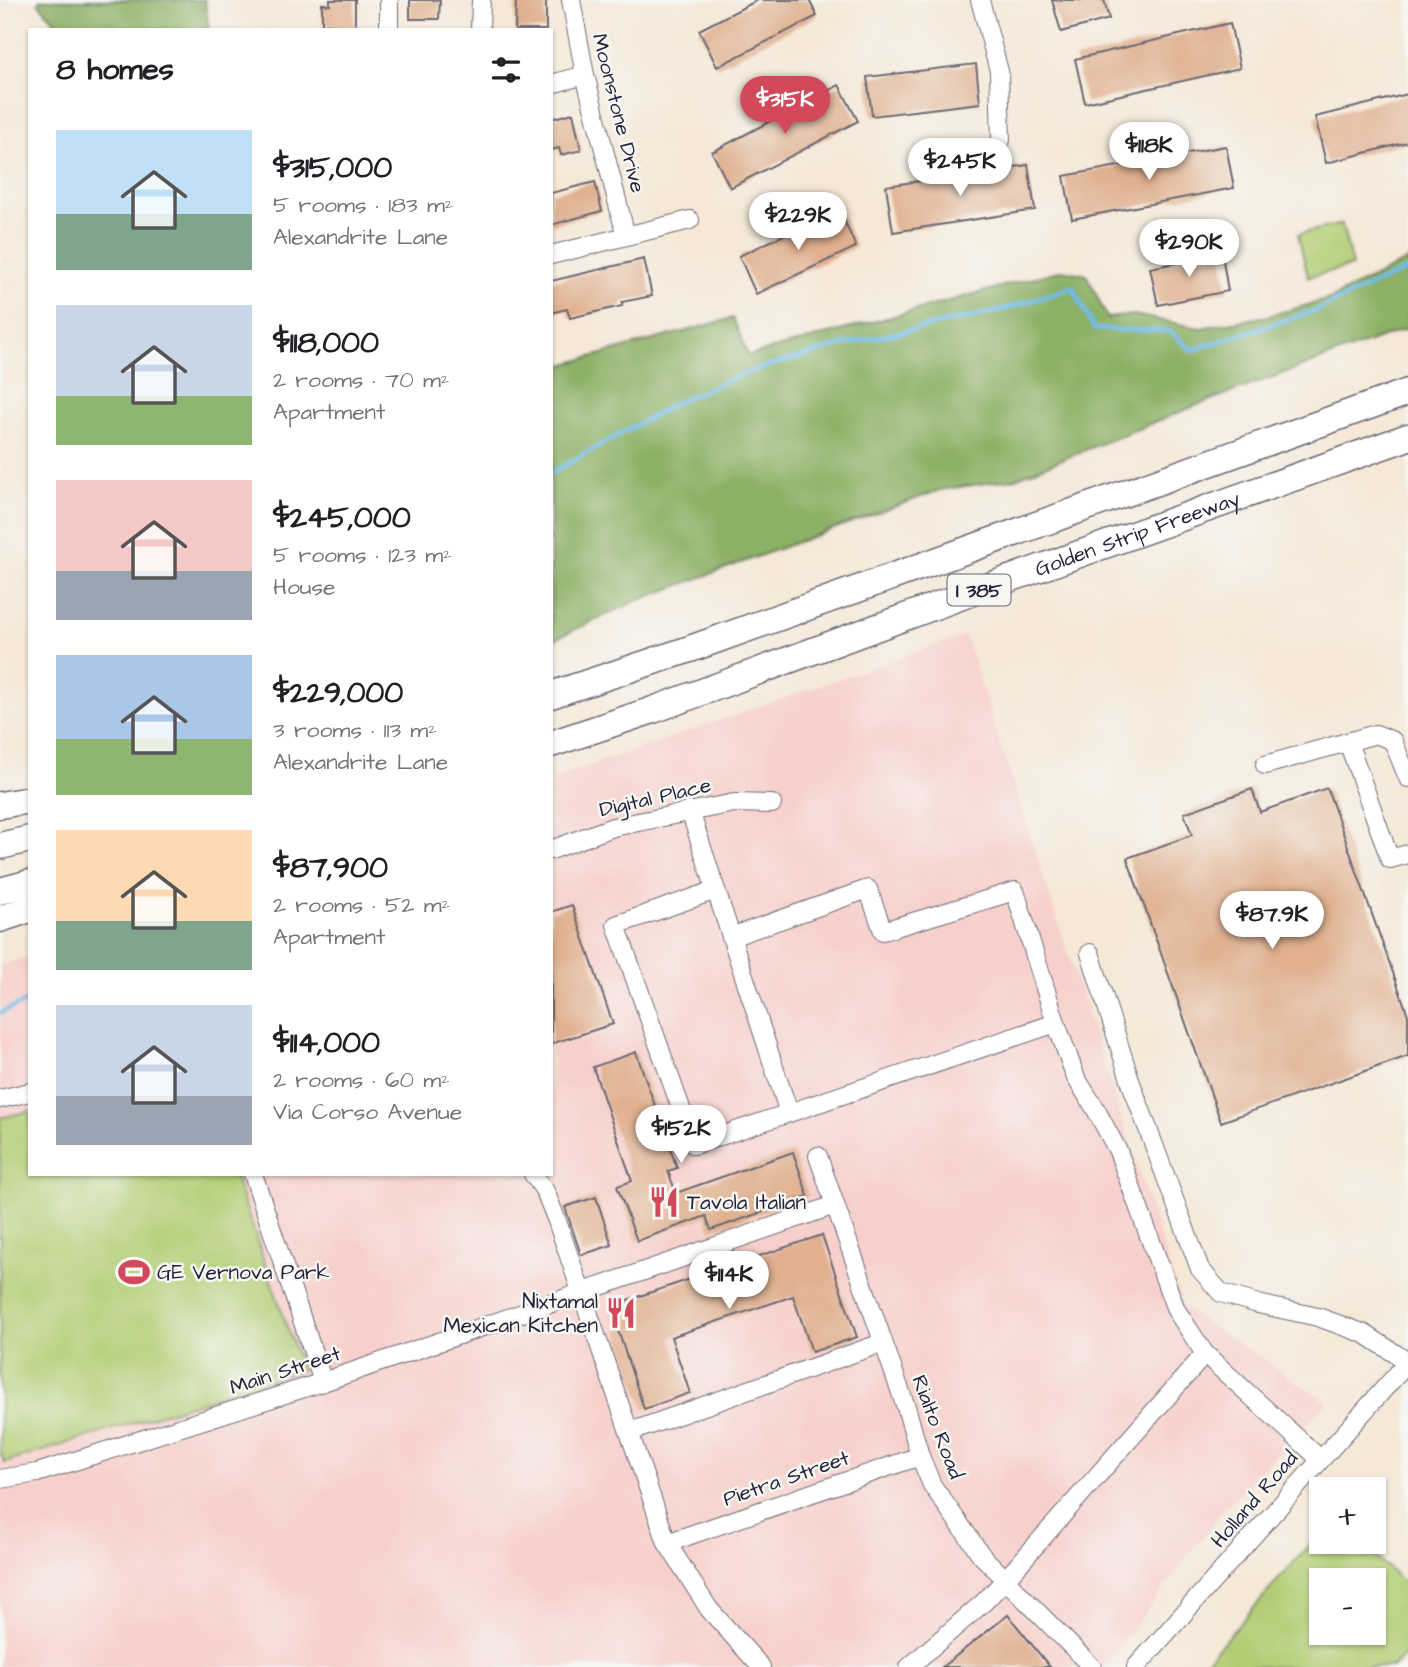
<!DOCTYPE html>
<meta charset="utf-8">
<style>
:root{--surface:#fff;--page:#f6f6f6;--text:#202124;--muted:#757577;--accent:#d1495b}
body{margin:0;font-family:"Architects Daughter",sans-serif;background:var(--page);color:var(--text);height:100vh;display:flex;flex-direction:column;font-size:26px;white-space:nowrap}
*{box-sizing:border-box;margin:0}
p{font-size:23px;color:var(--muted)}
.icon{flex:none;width:38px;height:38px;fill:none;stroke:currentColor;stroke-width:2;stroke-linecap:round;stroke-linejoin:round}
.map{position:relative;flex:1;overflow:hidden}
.drawer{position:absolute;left:28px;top:28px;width:525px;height:1148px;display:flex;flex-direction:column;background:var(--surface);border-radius:0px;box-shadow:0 2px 5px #0004}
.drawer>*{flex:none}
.buttons{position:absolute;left:1309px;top:1477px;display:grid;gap:14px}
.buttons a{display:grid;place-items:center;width:77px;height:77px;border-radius:0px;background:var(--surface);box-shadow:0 2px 5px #0004;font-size:35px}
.price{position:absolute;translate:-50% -60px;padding:0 16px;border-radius:24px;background:#fff;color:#222;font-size:23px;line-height:46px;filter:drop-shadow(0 2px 4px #0008)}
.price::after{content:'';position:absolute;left:50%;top:42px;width:21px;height:16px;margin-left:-10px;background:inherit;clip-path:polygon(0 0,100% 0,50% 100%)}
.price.selected{background:var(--accent);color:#fff}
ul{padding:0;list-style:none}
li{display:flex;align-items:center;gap:21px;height:175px;padding:0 28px}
li span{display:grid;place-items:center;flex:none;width:196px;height:140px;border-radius:0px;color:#555}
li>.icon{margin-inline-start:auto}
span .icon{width:84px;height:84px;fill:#fffc;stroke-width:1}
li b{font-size:30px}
h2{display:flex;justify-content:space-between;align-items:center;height:84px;padding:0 28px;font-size:30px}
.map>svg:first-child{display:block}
.built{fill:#f7d0cb}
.green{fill:#b1cd73;stroke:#6a7857;stroke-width:2;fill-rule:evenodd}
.forest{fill:#8cb065;stroke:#576950;stroke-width:2}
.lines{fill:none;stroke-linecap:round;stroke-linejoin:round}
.stream{stroke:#6fbce9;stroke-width:4.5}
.building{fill:#e0b08f}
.minor-casing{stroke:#6c6772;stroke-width:20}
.highway-casing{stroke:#6c6772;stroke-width:29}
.minor{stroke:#fff;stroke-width:18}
.highway{stroke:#fff;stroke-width:26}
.labels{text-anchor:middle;stroke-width:5;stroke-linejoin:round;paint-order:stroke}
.shield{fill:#f6f6f2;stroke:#626272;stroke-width:2}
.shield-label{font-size:19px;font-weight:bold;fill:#22223b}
.street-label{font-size:21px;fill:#22223b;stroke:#f6f6f2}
.poi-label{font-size:21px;fill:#22223b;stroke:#f6f6f2;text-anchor:start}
</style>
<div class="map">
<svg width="1408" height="1667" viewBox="0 0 1408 1667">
<rect width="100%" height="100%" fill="#f6f6f2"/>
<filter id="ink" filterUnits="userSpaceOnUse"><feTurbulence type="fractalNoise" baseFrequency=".0143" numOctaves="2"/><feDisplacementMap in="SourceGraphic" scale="14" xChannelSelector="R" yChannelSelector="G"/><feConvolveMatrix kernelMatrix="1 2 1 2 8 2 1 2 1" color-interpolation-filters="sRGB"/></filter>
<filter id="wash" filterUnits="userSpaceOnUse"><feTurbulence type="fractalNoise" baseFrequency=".00686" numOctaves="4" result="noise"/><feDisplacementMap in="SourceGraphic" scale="28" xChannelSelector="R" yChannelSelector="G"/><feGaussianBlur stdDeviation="1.57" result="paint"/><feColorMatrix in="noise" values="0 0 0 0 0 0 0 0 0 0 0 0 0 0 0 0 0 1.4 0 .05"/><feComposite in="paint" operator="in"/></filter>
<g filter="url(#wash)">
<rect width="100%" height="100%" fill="#f5e8d7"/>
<!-- built -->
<polygon class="built" points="965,635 1183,1307 1328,1402 1224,1509 1104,1667 0,1667 0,965 30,956 30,1174 551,1174 551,779"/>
<!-- green -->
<g class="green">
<polygon points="1342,224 1352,266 1308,277 1298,234"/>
<polygon points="30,1111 30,1174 234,1174 302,1370 4,1463 0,1450 0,1118"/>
<path d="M1321,1532V1542H1359L1408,1586V1651L1393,1667H1201ZM1374,1580V1633H1321V1580Z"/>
</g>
<!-- forest -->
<g class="forest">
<polygon points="39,0 205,0 209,30 63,30 39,4"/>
<polygon points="1408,260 1408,328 1205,402 1013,479 940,490 636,601 551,641 551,368 733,318 748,356 1062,270 1087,275 1107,318 1134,315 1200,328 1268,316 1330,299"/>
</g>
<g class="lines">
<!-- stream -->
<g class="stream">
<polyline points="551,473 683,399 751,371 846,344 999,311 1073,287 1094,329 1169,331 1192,350 1317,310 1408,269"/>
<polyline points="0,1013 30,1000"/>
</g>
</g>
<g id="blocks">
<!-- building -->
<g class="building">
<polygon points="330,0 355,0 355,30 329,30 329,24 322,24 322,4 330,5"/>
<polygon points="410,0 440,0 439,19 410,19"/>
<polygon points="516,0 546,0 546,30 515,30"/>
<polygon points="758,0 809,0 817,16 717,67 699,30"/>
<polygon points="1052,0 1104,0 1109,19 1061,32"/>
<polygon points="1230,23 1240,68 1085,103 1075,59"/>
<polygon points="976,64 980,103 872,116 867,77"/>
<polygon points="839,85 858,121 730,188 712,152"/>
<polygon points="1408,94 1408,142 1326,163 1315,117"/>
<polygon points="573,113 581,150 561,155 559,148 551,150 551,119"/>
<polygon points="1226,146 1234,188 1072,219 1064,176"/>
<polygon points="1028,165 1035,210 893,232 886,186"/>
<polygon points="595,182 602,211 551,225 551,193"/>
<polygon points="839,209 856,247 756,294 739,256"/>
<polygon points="1222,254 1228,291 1158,305 1150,268"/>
<polygon points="644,259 652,296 622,302 622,306 570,318 567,309 551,313 551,281"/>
<polygon points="1327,788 1408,1015 1408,1056 1221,1122 1127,858 1192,835 1184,813 1252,789 1260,812"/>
<polygon points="572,905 613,1024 551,1044 551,912"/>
<polygon points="636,1052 677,1168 668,1171 676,1193 793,1152 808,1196 711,1230 706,1216 637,1241 617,1186 632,1181 593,1067"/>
<polygon points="596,1197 612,1245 581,1255 565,1207"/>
<polygon points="822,1235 857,1337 812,1352 793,1296 671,1337 690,1393 644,1409 610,1306"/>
<polygon points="1008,1615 1050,1667 942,1667"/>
</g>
</g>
</g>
<g filter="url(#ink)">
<use href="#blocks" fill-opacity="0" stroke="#6c6772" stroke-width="2"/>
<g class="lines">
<defs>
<g id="minor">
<polyline points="571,0 585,75 626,236"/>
<polyline points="980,0 999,71 1001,140"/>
<polyline points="389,30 389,0"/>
<polyline points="480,30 481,0"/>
<polyline points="551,84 585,75"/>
<polyline points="551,255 690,220"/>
<polyline points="1348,742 1390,859 1408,854"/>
<polyline points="1265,765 1376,734 1393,741 1408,778"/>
<polyline points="690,811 789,1113"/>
<polyline points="551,850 613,827 734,803 772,804"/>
<polyline points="716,890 616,925 694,1145 1056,1023 1015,891 883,931 868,889 731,937"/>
<polyline points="1090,953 1132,1086 1200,1269 1221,1293 1258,1304 1318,1317 1365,1334 1408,1362"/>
<polyline points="1056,1023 1076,1078 1095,1108 1118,1151 1176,1310 1205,1354 1320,1459"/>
<polyline points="0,1099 30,1092"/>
<polyline points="818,1156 907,1410 920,1456 932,1485 982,1556 1092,1667"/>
<polyline points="253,1174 323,1382"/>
<polyline points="533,1174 545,1191 557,1221 667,1543 709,1609 761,1667"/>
<polyline points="630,1432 882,1343"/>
<polyline points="0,1479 37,1473 323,1382 835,1205"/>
<polyline points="667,1543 920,1456"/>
<polyline points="909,1667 984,1602 1005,1580 1205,1354"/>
<polyline points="1136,1667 1408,1362"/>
</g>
<g id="highway">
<polyline points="551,695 690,649 1408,392"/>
<path id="s1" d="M551,744L653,710L981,589L1408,437"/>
<polyline points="0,805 30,800"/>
<polyline points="0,846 30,839"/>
<polyline points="0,891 30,883"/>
<polyline points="0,919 30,909"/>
</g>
</defs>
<!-- minor casing -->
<use href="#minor" class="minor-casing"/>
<!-- highway casing -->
<use href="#highway" class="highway-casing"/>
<!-- minor -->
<use href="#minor" class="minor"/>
<!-- highway -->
<use href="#highway" class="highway"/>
</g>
</g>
<!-- icons -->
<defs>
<symbol id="restaurant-bare" viewBox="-9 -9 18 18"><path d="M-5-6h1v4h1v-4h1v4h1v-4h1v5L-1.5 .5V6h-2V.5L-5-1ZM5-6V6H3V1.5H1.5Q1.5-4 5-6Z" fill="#d1495b" stroke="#f6f6f2" stroke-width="2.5" paint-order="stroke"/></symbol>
<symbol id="stadium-bare" viewBox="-9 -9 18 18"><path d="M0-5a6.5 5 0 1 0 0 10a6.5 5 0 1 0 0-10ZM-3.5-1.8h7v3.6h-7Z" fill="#d1495b" stroke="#f6f6f2" stroke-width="2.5" paint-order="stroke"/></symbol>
</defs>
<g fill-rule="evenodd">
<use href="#restaurant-bare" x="642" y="1180" width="44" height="44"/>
<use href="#stadium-bare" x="112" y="1250" width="44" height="44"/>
<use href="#restaurant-bare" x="599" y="1291" width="44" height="44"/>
</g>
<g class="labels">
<!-- shield labels -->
<rect class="shield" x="947.5" y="574.5" width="63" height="31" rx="5"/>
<g class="shield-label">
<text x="979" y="597">I 385</text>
</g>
<!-- street labels -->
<g class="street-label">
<text transform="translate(619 113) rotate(76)" y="7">Moonstone Drive</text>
<text dy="7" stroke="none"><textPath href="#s1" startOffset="623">Golden Strip Freeway</textPath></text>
<text transform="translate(655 797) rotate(-13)" y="7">Digital Place</text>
<text transform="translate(285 1370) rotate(-18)" y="7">Main Street</text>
<text transform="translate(938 1427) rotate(69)" y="7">Rialto Road</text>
<text transform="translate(786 1478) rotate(-19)" y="7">Pietra Street</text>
<text transform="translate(1254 1499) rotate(-49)" y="7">Holland Road</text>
</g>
<!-- poi labels -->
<g class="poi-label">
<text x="687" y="1209">Tavola Italian</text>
<text x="157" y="1279">GE Vernova Park</text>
<text x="598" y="1308" text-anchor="end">Nixtamal<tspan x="598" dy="24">Mexican Kitchen</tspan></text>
</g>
</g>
</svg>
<div class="buttons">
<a>+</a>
<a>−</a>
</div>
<b class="price selected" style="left:785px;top:136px">$315K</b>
<b class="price" style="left:1149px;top:182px">$118K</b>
<b class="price" style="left:960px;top:198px">$245K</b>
<b class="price" style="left:798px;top:252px">$229K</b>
<b class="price" style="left:1189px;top:279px">$290K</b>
<b class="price" style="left:1272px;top:951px">$87.9K</b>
<b class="price" style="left:681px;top:1165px">$152K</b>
<b class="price" style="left:729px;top:1311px">$114K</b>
<section class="drawer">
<h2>8 homes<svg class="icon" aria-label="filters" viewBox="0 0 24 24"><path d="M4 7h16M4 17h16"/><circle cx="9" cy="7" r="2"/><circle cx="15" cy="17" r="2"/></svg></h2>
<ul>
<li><span style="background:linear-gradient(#bfe0f5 60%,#7fa58c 0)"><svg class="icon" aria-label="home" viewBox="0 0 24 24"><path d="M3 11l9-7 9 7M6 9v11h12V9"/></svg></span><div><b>$315,000</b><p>5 rooms · 183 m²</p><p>Alexandrite Lane</p></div></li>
<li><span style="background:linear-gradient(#c9d6e8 65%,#8fb573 0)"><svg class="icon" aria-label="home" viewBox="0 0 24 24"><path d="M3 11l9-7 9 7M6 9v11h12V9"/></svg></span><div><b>$118,000</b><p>2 rooms · 70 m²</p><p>Apartment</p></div></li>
<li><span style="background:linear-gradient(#f6c9c9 65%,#9aa5b1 0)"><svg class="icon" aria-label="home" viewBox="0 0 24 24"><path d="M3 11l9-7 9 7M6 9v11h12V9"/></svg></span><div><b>$245,000</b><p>5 rooms · 123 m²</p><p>House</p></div></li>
<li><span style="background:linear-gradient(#a9c7e8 60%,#8fb573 0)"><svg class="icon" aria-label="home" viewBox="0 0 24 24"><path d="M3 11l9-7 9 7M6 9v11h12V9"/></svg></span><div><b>$229,000</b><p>3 rooms · 113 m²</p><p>Alexandrite Lane</p></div></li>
<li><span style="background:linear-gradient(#ffd9b3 65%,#7fa58c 0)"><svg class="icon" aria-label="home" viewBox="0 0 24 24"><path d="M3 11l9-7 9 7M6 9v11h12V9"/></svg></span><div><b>$87,900</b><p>2 rooms · 52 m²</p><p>Apartment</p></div></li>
<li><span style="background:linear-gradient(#c9d6e8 65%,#9aa5b1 0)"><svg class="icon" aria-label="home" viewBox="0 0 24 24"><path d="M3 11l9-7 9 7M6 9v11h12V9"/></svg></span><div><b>$114,000</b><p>2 rooms · 60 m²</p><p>Via Corso Avenue</p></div></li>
</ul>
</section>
</div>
